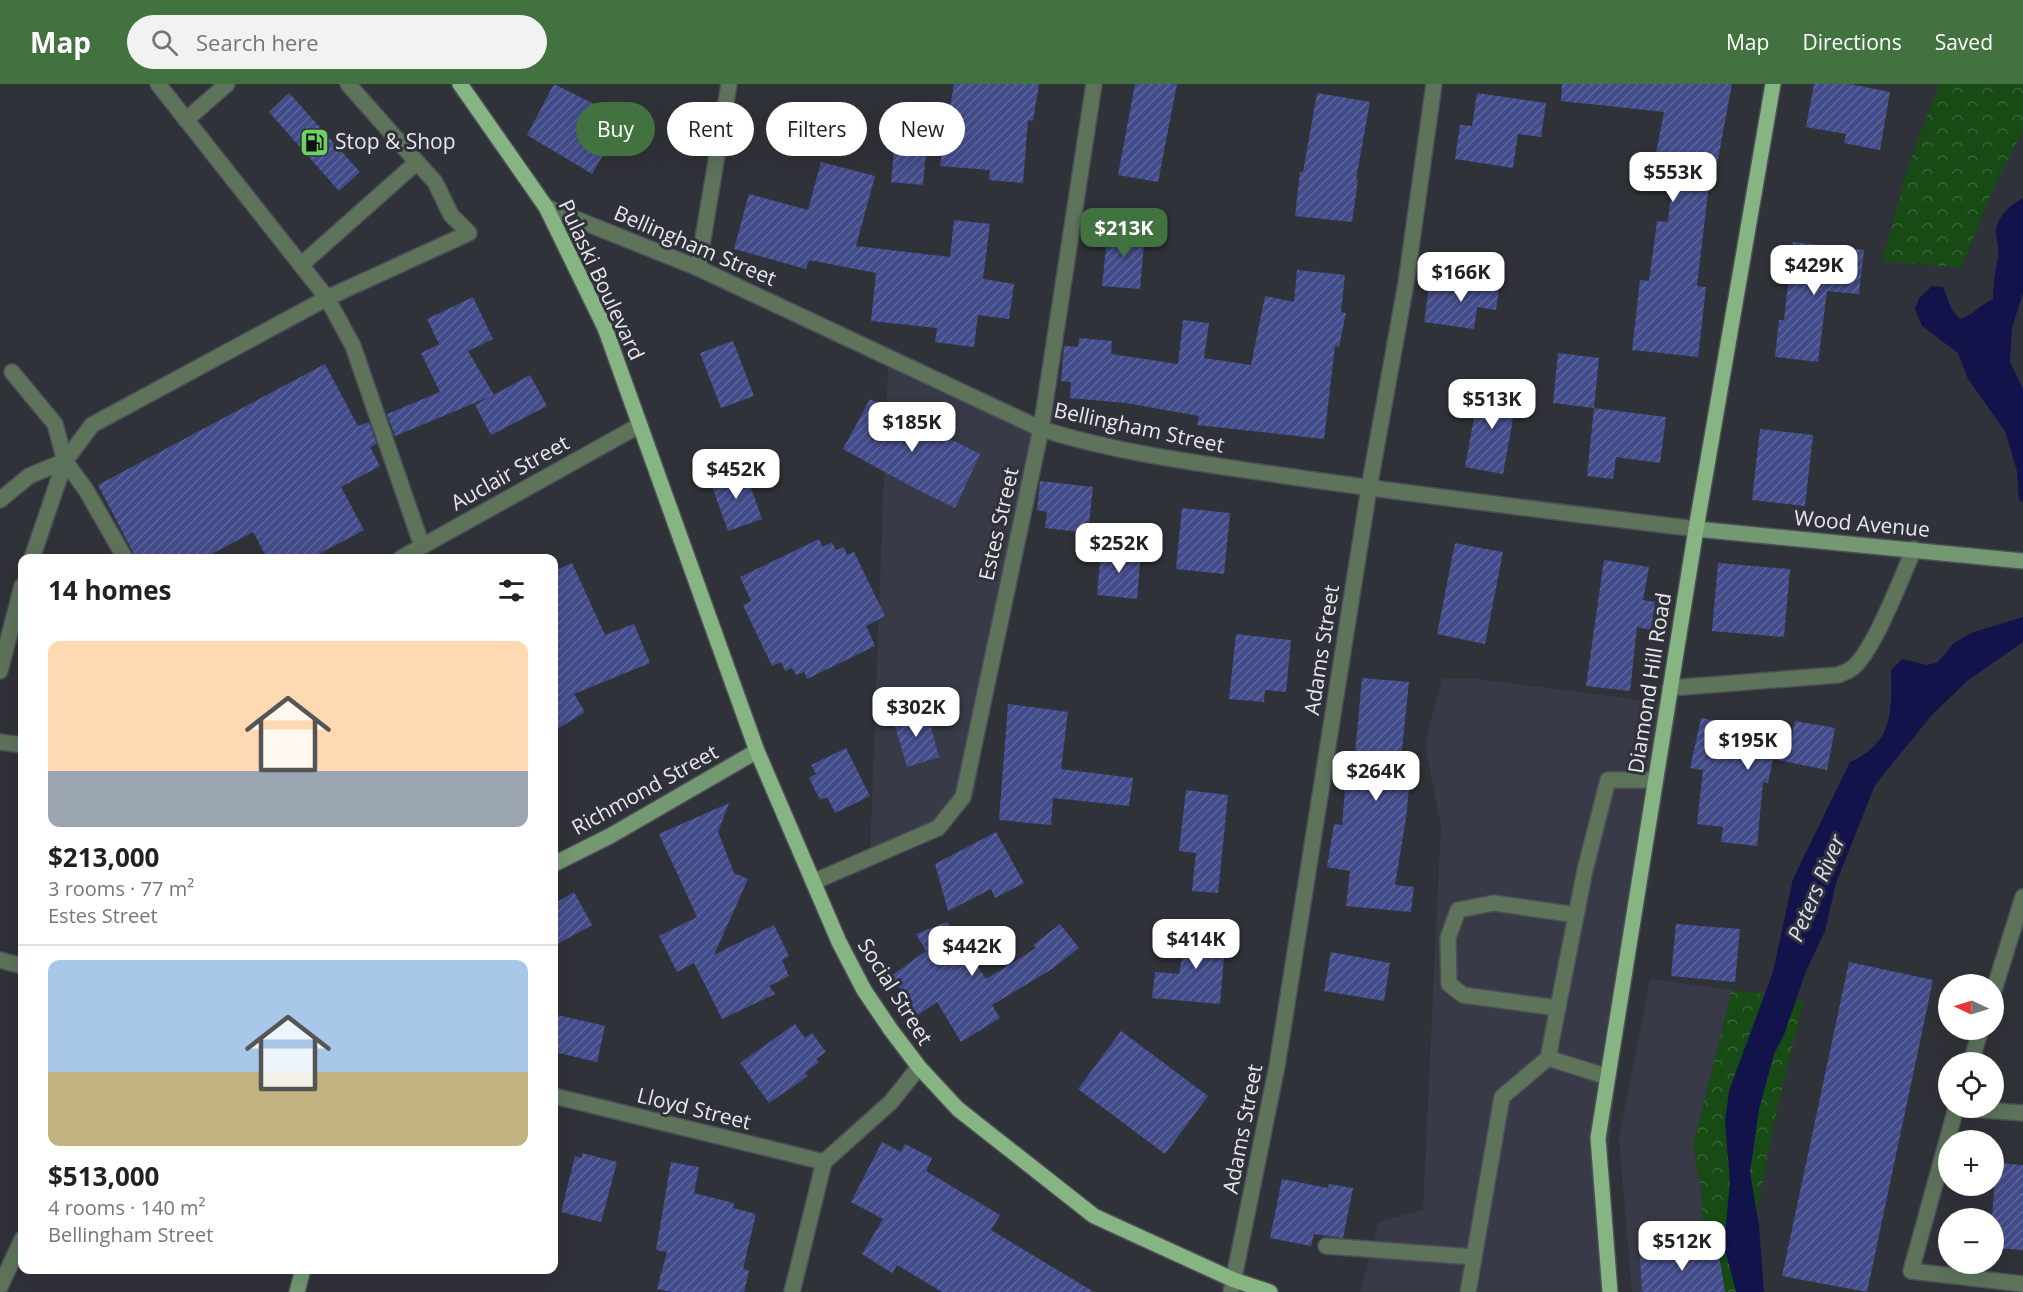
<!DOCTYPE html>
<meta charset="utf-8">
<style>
:root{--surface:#fff;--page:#f2f2f2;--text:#222;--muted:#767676;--line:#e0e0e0;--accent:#427240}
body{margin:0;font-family:"Open Sans",sans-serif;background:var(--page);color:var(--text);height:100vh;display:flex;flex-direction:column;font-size:22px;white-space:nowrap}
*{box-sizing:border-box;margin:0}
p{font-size:20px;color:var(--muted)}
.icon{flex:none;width:33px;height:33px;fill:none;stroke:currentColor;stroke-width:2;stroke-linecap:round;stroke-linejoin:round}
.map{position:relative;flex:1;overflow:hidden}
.details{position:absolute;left:18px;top:470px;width:540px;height:720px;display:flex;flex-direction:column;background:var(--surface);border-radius:12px;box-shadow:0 6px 24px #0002}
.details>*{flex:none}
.banner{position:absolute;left:576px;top:18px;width:570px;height:54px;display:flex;gap:12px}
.needle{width:39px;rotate:274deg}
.tools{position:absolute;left:1938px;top:890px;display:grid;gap:12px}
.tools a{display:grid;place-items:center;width:66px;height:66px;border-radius:50%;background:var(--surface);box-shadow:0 6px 24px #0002;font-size:30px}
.price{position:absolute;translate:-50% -51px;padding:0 14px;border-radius:12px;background:#fff;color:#222;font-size:20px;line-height:39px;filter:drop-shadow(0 2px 3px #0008)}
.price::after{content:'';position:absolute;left:50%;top:36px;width:18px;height:14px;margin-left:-9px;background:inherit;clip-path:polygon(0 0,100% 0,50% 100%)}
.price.selected{background:var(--accent);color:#fff}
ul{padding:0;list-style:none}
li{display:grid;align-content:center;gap:12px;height:318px;padding:0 30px}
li+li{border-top:2px solid var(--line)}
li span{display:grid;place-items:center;height:186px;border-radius:12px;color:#555}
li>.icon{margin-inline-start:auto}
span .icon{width:108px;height:108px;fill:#fffc;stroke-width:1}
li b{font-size:26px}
h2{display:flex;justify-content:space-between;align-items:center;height:72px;padding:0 30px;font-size:26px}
.chip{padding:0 21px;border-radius:27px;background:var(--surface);box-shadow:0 6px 24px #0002;font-size:21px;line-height:54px}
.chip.selected{background:var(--accent);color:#fff}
header{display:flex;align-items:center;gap:36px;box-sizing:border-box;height:84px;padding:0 30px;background:var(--accent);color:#fff}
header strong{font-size:28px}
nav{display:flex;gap:33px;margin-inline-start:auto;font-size:21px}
.search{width:420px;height:54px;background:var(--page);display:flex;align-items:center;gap:15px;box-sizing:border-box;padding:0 21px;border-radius:33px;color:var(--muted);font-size:22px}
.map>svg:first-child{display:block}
.built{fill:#383b47}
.forest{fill:url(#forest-crowns)}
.water{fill:#13134c}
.building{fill:url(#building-hatch)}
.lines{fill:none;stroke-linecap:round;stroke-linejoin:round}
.lane-casing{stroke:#4d4f56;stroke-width:18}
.street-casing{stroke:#4d4f56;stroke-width:18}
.secondary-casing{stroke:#4d4f56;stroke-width:18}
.primary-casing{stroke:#4d4f56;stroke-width:18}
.lane{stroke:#5d745b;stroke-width:15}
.street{stroke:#5d745b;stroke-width:15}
.secondary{stroke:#749871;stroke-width:15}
.primary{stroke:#86b482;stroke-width:15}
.labels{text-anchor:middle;stroke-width:6;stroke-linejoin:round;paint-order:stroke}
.poi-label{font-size:21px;fill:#e7e8ed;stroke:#303239;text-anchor:start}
.street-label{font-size:21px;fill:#e7e8ed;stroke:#303239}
.water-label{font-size:22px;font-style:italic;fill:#d9def1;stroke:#303239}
</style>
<header>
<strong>Map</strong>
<div class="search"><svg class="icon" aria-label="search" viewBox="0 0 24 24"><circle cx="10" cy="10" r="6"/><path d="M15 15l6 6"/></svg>Search here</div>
<nav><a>Map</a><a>Directions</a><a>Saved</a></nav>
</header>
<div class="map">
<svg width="2023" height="1208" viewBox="0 0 2023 1208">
<defs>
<pattern id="forest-crowns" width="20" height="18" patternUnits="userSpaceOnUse" patternTransform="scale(1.5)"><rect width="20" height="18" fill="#184a15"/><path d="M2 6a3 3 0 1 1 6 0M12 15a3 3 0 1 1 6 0" fill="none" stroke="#3a6437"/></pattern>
<pattern id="building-hatch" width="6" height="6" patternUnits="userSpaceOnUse" patternTransform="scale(1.5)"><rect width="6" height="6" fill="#434c8a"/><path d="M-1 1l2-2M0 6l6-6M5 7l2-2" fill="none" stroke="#5e669b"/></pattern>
</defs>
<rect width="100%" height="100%" fill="#303239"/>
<!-- built -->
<g class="built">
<polygon points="888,283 939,308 1029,343 1035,359 975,708 961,728 946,742 870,771"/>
<polygon points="1442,594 1479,595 1678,621 1617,983 1606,1092 1618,1208 1360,1208 1379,1138 1423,1126 1441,742 1425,660"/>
<polygon points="1650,895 1732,906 1693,1060 1722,1208 1632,1208 1619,1055"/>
</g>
<!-- forest -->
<g class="forest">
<polygon points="1939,0 2023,0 2023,46 1998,95 1961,183 1882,178 1908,83"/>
<polygon points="1732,906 1804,915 1775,1034 1754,1142 1760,1208 1722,1208 1704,1160 1701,1107 1693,1060"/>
</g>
<!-- water -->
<g class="water">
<path d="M2023,115V209L2012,244L2010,278L2023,305V418L2019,416L2017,387L2005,347L1968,295L1958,269L1922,242L1915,225L1919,214L1932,202L1943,203L1952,226L1960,235C1972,232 1981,220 1993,215C1993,200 1995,188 1998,173C2000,164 1995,154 1996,145C1999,132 2011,119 2023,115Z"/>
<path d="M2023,533V558L1967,597L1932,631L1875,701L1836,799L1825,847L1806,887L1784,951L1774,970L1759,1025L1750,1088L1759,1142L1764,1208H1736L1724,1161L1730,1098L1725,1038L1729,1007L1773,888L1793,795L1850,678C1893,659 1892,628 1891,586L1902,575L1927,581L1938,578L1954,559L1971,549Z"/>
</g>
<!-- building -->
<g class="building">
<polygon points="554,0 624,35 592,90 527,51"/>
<polygon points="954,0 1039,0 1033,37 1028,36 1023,99 989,96 990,86 940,82"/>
<polygon points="1135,0 1177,0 1158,98 1118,91"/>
<polygon points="1562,0 1732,0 1713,101 1709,100 1697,202 1706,203 1698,273 1632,266 1640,196 1649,197 1657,137 1668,138 1673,93 1652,89 1664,28 1561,17"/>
<polygon points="1814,0 1849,0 1890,8 1880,66 1844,59 1846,50 1806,43"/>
<polygon points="289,9 360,88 339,107 269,28"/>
<polygon points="1317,9 1370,18 1356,95 1358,95 1352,138 1295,132 1300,88 1303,88"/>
<polygon points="1477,9 1546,19 1541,53 1518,50 1513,84 1455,75 1460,41 1472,42"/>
<polygon points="895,56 927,59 923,101 891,98"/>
<polygon points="821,78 875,92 856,162 950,173 954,136 990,140 983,195 1014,200 1009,235 978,231 974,263 935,258 937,244 871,237 876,189 809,176 806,185 734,165 749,110 808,126"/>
<polygon points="1108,145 1145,148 1140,205 1102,202"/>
<polygon points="1793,158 1864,166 1859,210 1827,207 1818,278 1775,273 1779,236 1784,236"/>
<polygon points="1297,186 1345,191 1341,228 1346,229 1339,263 1335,262 1324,355 1197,341 1199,332 1126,319 1070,314 1071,298 1061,297 1064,262 1078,263 1079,254 1112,257 1111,270 1178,280 1183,236 1209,239 1204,274 1251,281 1265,212 1294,218"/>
<polygon points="1465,193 1500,198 1496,226 1477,223 1474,245 1424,238 1429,204 1463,209"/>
<polygon points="473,213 493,255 468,267 494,311 395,352 387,330 440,308 421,269 439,260 427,235"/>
<polygon points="733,257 754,312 721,324 700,269"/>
<polygon points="1558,269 1599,274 1594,324 1553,319"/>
<polygon points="325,280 358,342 369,338 377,360 370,363 380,382 341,403 364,446 311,474 267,474 253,448 204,474 136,474 98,401"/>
<polygon points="530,291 547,322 491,351 475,321"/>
<polygon points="1480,301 1518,308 1503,390 1465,383"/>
<polygon points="870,315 980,370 955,424 914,404 843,365"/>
<polygon points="1594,324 1666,333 1660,379 1616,373 1613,395 1587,392"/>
<polygon points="1760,345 1813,351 1805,422 1752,416"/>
<polygon points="744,384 762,435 728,447 710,397"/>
<polygon points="1040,397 1093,403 1088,449 1045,444 1047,428 1037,426"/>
<polygon points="1182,424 1230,429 1224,490 1176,485"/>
<polygon points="819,455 823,463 832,458 836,466 844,463 847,471 854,468 885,532 866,542 875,562 807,595 804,588 796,591 792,584 785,587 781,578 772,582 743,521 751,517 740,493"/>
<polygon points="1455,459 1503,468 1485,560 1437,550"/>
<polygon points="1101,466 1141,469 1137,515 1097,511"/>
<polygon points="1604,476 1649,483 1643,516 1655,518 1651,546 1637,543 1630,607 1586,602"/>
<polygon points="572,479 605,551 634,540 650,579 574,610 585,628 554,647 554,487"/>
<polygon points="1718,479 1790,485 1784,553 1712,547"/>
<polygon points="1236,550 1291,556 1286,608 1265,606 1264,618 1229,615"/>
<polygon points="1362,594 1409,598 1401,675 1412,676 1406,734 1395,801 1414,803 1411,828 1346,822 1350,787 1327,783 1334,740 1342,741 1348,670 1355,670"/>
<polygon points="1008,620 1068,628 1061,685 1133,694 1129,722 1053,714 1051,741 999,736"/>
<polygon points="926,625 939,673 907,683 893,635"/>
<polygon points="1701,634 1792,652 1795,637 1835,644 1827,686 1773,675 1768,699 1763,698 1757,762 1721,758 1723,743 1697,740 1703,686 1690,684"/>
<polygon points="846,664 870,712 835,729 827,713 820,716 809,694 816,690 811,681"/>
<polygon points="1186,706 1228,711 1218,809 1192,807 1196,769 1179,767"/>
<polygon points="729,719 718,748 734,789 748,795 714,871 774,841 789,872 782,876 789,892 769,902 775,910 722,935 694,879 677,888 659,852 697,833 659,750"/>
<polygon points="996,748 1024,799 995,814 991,805 948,827 935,780"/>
<polygon points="574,808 592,841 554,862 554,820"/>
<polygon points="947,838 986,895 1036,864 1033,861 1060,840 1079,864 1052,885 992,921 1000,934 961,958 937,918 918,931 891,892 926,867 916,850"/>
<polygon points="1676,840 1740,845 1735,898 1671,892"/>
<polygon points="1188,842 1226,849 1220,920 1152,914 1155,888 1179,890"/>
<polygon points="1331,868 1390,879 1384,917 1324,907"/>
<polygon points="1849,878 1933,896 1867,1208 1782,1192"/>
<polygon points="554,930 605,942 597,978 554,968"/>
<polygon points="795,940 805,954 812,949 826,968 816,975 819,978 805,989 808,992 769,1019 740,979"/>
<polygon points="1121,947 1208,1012 1165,1070 1078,1005"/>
<polygon points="882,1058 901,1068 905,1060 932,1074 926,1087 1000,1131 991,1146 1094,1208 942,1208 897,1181 892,1189 862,1170 883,1135 851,1118"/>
<polygon points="582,1069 617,1078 601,1138 561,1128 575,1072 582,1074"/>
<polygon points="671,1078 699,1083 694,1109 734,1119 733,1124 756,1130 743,1185 749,1187 744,1208 672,1208 657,1205 667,1168 656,1166"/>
<polygon points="1996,1079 2023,1081 2023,1166 1994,1164 1992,1134"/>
<polygon points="1282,1095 1328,1104 1329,1100 1353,1104 1343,1154 1314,1150 1311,1162 1270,1154"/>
<polygon points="1718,1165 1725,1208 1642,1208 1640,1170"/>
</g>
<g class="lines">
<defs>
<g id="lane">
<polyline points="158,0 327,214 353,262 422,462"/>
<polyline points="186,36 227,0"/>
<polyline points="301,181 417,78 348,0"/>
<polyline points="12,288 55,340 65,377 86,406 125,474"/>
<polyline points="0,416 29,392 65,377 92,341 327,214 469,149 451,131 435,98 417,78"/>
<polyline points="32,474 65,377"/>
<polyline points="0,587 22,502"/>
<path d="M1670,604L1838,591C1842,589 1847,588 1851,585C1873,570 1902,492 1914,465"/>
<polyline points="0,658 22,661"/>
<polyline points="1994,906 2023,813"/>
<polyline points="1558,924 1463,911 1449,900 1448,854 1458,826 1494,819 1576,831"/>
<polyline points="1548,974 1585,786 1608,696 1656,696"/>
<polyline points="1971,978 1981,945"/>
<polyline points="2023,1029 1956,1024 1911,1187 2023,1200"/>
<polyline points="1326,1162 1474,1173"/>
<polyline points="0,1203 22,1155"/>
<polyline points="1468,1208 1502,1013 1548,974 1608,993"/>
</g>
<g id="street">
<path d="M546,123L698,184L1041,345C1121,370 1204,380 1286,392C1423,412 1559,428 1696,445"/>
<polyline points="698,184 729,0"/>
<polyline points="401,474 640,341"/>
<polyline points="813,798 938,744 963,713 1041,345 1094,0"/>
<polyline points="0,876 22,882"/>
<polyline points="554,1012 824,1078"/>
<polyline points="792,1208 824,1078 891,1018 919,983"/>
<polyline points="1231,1208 1277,982 1369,404 1406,199 1434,0"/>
</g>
<g id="secondary">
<polyline points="1696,445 2023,477"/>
<polyline points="554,780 610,752 757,667"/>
<polyline points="297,1208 303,1185"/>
</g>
<g id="primary">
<polyline points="460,0 546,123 605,244 757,667 839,858 864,906 891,946 919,983 958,1025 1094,1132 1234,1196 1270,1208"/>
<polyline points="1610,1208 1598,1054 1696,445 1773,0"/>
</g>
</defs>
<!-- lane casing -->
<use href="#lane" class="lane-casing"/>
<!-- street casing -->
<use href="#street" class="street-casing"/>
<!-- secondary casing -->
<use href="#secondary" class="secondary-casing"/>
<!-- primary casing -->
<use href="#primary" class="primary-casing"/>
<!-- lane -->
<use href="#lane" class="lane"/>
<!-- street -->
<use href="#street" class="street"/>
<!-- secondary -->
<use href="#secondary" class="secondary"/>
<!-- primary -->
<use href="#primary" class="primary"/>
</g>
<!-- icons -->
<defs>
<symbol id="fuel-square" viewBox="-11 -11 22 22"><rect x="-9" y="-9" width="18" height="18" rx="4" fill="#6ad364" stroke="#303239"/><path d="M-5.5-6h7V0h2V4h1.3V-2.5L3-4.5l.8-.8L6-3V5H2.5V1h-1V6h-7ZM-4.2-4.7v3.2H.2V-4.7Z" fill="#111"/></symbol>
</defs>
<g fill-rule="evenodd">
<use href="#fuel-square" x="298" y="42" width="33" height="33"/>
</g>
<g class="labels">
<!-- poi labels -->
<g class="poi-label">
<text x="335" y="65">Stop &amp; Shop</text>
</g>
<!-- street labels -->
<g class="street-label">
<text transform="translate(695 162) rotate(23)" y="7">Bellingham Street</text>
<text transform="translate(601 196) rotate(65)" y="7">Pulaski Boulevard</text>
<text transform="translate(1139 344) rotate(12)" y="7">Bellingham Street</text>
<text transform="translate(510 389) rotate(-29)" y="7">Auclair Street</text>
<text transform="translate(999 440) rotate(-77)" y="7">Estes Street</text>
<text transform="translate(1862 440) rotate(5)" y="7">Wood Avenue</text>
<text transform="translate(1322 566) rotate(-81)" y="7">Adams Street</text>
<text transform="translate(1650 599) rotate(-81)" y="7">Diamond Hill Road</text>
<text transform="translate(645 706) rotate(-29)" y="7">Richmond Street</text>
<text transform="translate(895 908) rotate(58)" y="7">Social Street</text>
<text transform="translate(694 1025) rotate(14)" y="7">Lloyd Street</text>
<text transform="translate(1243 1045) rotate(-79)" y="7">Adams Street</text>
</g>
<!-- water labels -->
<g class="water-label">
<text transform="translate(1816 804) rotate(-67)" y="8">Peters River</text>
</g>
</g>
</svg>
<div class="tools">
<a><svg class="needle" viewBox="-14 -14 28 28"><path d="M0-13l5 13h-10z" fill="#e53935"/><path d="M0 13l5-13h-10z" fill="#767676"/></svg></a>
<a><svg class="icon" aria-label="locate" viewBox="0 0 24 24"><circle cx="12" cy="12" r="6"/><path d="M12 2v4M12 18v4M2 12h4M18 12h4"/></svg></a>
<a>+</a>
<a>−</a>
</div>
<b class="price" style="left:1673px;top:119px">$553K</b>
<b class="price selected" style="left:1124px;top:175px">$213K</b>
<b class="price" style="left:1814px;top:212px">$429K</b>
<b class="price" style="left:1461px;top:219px">$166K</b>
<b class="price" style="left:1492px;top:346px">$513K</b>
<b class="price" style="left:912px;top:369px">$185K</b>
<b class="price" style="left:736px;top:416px">$452K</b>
<b class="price" style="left:1119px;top:490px">$252K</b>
<b class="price" style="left:916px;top:654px">$302K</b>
<b class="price" style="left:1748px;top:687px">$195K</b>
<b class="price" style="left:1376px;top:718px">$264K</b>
<b class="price" style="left:1196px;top:886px">$414K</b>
<b class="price" style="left:972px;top:893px">$442K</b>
<b class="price" style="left:1682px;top:1188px">$512K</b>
<div class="banner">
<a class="chip selected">Buy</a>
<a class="chip">Rent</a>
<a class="chip">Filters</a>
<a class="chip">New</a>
</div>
<section class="details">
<h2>14 homes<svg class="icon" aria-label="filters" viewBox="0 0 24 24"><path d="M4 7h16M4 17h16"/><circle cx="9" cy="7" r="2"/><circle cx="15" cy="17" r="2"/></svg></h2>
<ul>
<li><span style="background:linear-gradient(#ffd9b3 70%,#9aa5b1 0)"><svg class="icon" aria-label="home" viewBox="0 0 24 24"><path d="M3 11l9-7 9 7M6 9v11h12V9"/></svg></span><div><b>$213,000</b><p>3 rooms · 77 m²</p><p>Estes Street</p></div></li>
<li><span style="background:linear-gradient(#a9c7e8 60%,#c2b280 0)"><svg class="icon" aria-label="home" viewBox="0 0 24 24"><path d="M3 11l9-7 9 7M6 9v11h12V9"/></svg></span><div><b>$513,000</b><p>4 rooms · 140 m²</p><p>Bellingham Street</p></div></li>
</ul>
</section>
</div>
